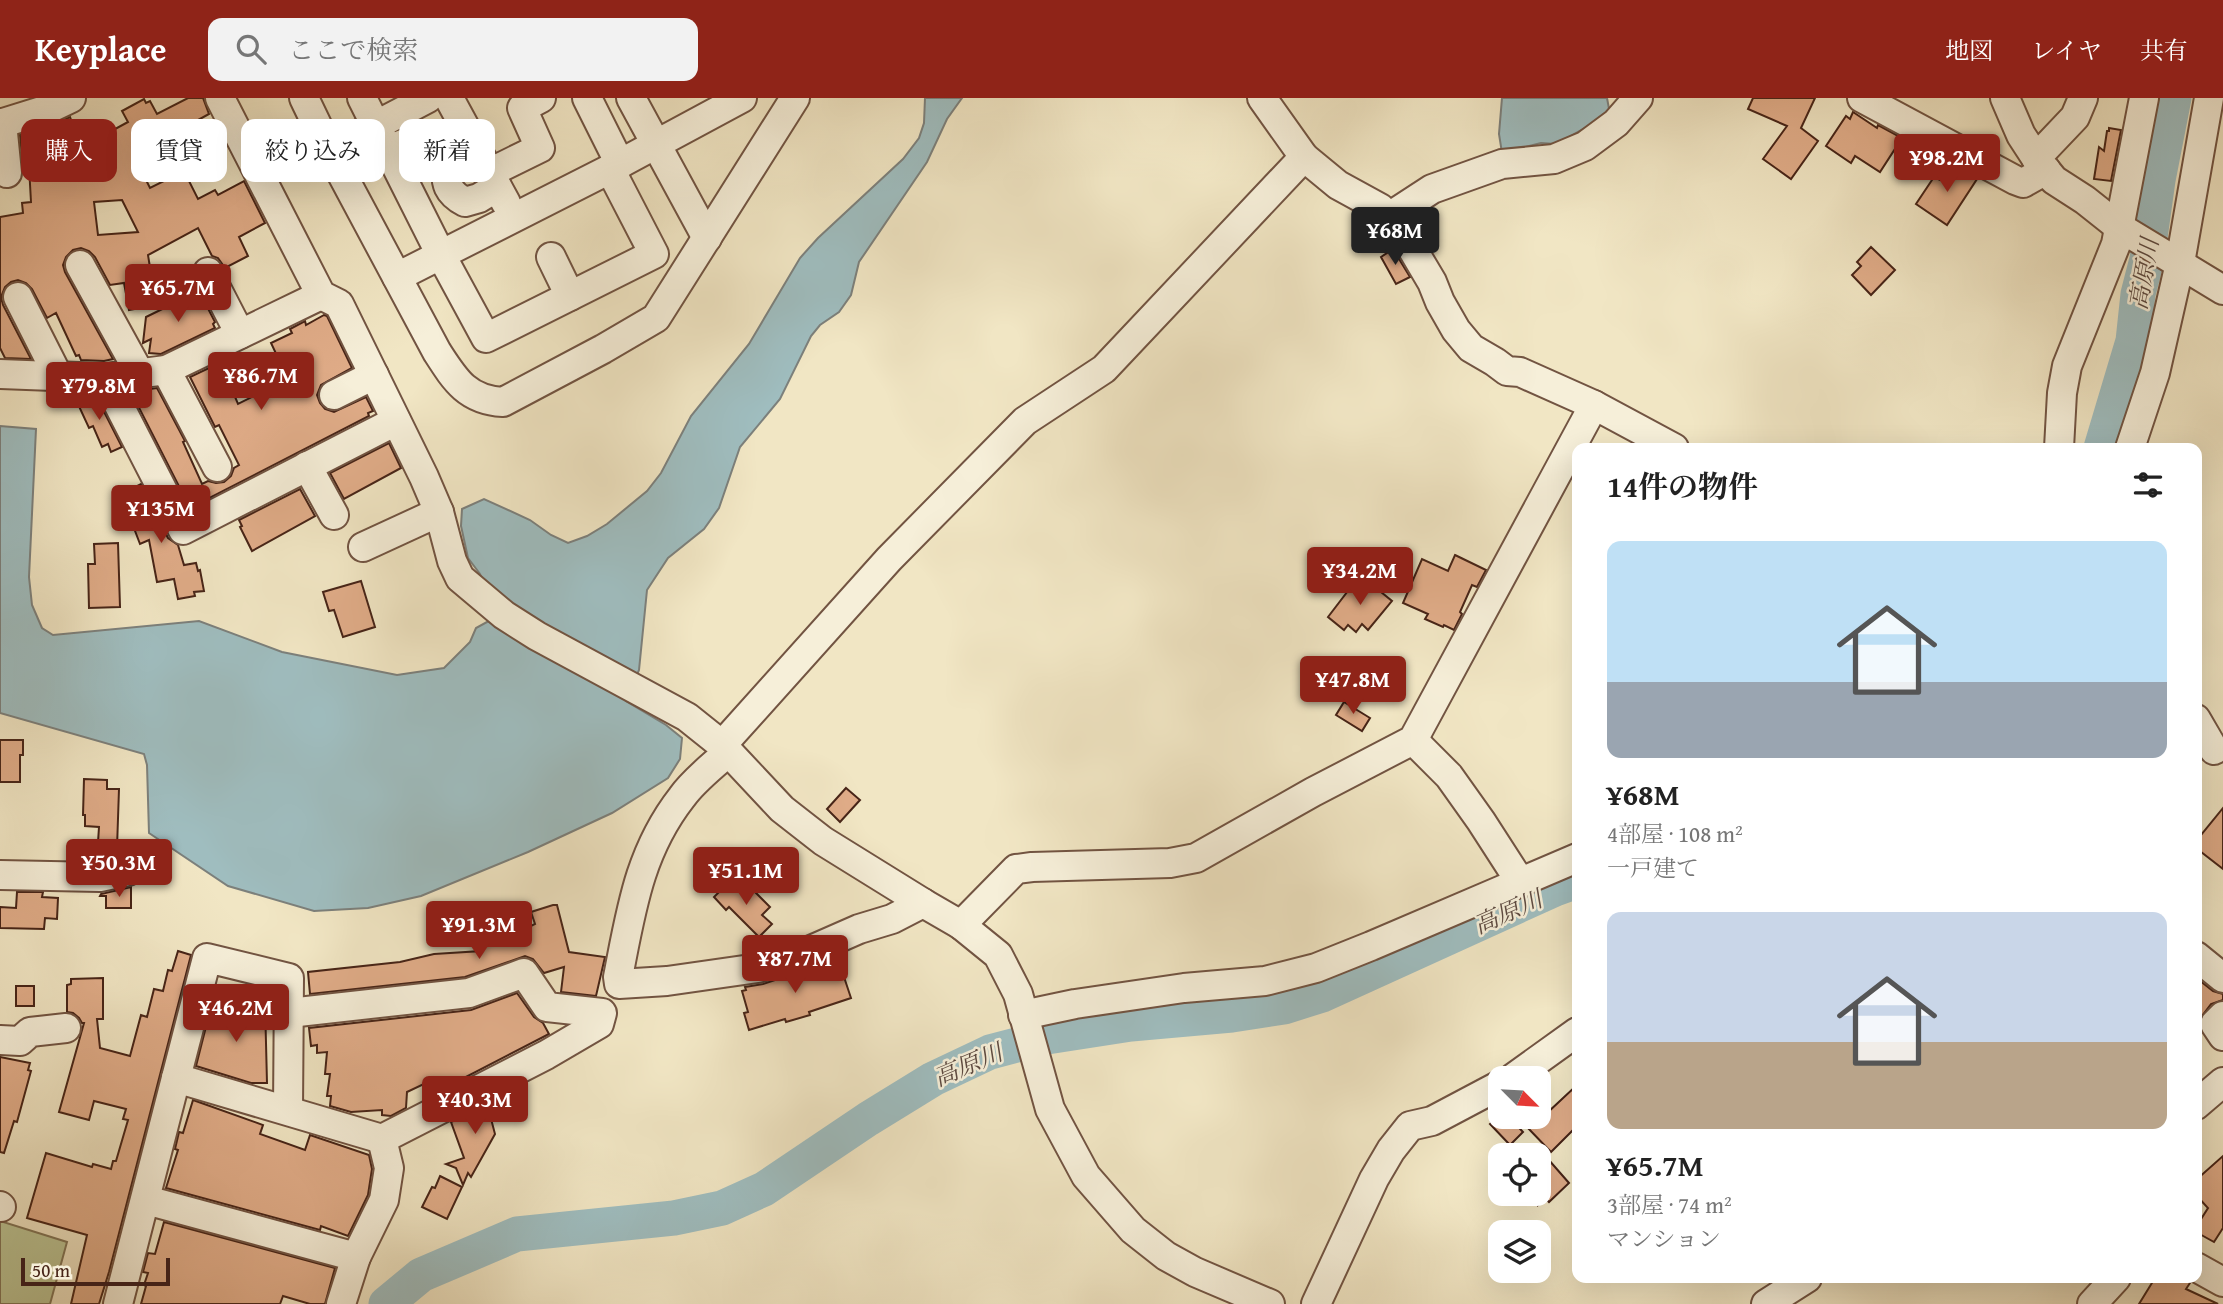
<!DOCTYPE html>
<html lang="ja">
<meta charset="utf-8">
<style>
:root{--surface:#fff;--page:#f2f2f2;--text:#222;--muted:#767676;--accent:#8f2418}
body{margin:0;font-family:"Gentium Book Plus","Noto Serif JP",serif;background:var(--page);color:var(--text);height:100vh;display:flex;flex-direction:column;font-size:26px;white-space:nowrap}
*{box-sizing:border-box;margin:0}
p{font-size:23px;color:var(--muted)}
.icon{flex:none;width:38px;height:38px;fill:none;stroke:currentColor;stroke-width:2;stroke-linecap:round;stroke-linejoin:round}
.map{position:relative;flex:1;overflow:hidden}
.panel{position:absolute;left:1572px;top:345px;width:630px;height:840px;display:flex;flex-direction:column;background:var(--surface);border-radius:14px;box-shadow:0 7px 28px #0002}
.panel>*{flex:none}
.hud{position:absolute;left:21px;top:21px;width:665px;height:63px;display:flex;gap:14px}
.needle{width:46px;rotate:114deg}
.fabs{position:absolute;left:1488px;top:968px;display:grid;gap:14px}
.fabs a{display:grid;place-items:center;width:63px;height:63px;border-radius:14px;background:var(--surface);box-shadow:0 7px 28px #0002;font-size:35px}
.scale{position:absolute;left:21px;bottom:18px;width:149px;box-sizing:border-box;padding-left:7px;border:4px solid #472417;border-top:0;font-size:19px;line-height:24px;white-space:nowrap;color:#472417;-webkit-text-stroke:5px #f6efd9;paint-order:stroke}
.price{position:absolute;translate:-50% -60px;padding:0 16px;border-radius:7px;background:var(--accent);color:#fff;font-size:23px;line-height:46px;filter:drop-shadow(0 2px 4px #0008)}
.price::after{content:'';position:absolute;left:50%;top:42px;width:21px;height:16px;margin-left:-10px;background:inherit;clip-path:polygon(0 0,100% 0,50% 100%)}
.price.selected{background:#222;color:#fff}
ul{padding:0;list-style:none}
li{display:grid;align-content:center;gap:14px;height:371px;padding:0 35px}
li span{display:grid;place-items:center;height:217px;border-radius:14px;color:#555}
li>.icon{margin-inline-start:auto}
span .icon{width:126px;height:126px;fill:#fffc;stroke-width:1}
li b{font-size:30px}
h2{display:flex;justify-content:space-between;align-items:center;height:84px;padding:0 35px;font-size:30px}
.chip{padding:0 24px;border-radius:14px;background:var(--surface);box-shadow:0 7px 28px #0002;font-size:24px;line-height:63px}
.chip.selected{background:var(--accent);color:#fff}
header{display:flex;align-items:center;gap:42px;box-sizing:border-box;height:98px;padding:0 35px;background:var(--accent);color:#fff}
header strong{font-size:33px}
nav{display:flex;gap:38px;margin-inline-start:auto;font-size:24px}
.search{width:490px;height:63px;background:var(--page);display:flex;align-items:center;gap:18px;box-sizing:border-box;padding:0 24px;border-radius:14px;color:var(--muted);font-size:26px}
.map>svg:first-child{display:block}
.green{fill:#bbc494;stroke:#817456;stroke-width:2}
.water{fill:#9fbdbf;stroke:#7c807c;stroke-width:2}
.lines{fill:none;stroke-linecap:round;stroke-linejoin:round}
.river{stroke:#9fbdbf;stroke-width:35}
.building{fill:#e0ac88;stroke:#472417;stroke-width:2;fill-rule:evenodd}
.minor-casing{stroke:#725442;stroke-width:32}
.minor{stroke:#f6efd9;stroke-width:28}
.labels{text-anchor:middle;stroke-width:5;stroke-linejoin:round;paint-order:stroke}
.water-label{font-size:24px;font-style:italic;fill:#5d4a41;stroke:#f6efd9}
</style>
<header>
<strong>Keyplace</strong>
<div class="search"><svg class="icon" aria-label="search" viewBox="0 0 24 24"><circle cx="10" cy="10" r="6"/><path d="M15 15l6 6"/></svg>ここで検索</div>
<nav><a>地図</a><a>レイヤ</a><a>共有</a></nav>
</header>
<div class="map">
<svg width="2223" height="1206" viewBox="0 0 2223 1206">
<rect width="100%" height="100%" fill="#f1e6c4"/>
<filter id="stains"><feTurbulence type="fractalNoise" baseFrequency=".00286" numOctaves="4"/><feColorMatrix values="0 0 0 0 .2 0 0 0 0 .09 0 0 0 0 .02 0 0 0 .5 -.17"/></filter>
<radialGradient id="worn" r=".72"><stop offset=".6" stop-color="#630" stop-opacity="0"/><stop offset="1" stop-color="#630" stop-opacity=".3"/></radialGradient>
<!-- green -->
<polygon class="green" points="0,1123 67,1144 50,1206 0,1206"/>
<!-- water -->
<g class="water">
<polygon points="925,0 962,0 947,21 927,64 859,164 851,197 839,214 820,227 811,238 780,301 740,349 719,410 704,431 668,460 647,492 639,572 626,603 666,627 682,640 680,661 668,680 612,715 528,754 421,798 368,810 314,813 228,788 149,735 147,667 144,656 0,615 0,328 36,331 29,479 32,507 42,530 53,537 199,523 282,554 397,577 444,570 470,544 476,530 498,518 480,476 468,460 461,428 462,411 484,401 530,422 551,437 568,445 587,438 607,426 647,393 661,375 691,318 749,246 800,160 818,140 903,61 919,40 924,25"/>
<polygon points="1502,0 1607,0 1610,16 1556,46 1541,45 1502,55 1499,36"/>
</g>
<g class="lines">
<!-- river -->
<g class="river">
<polyline points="2101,350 2133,243 2138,196 2147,161 2158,82 2174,0"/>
<polyline points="386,1206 421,1177 517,1136 674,1120 722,1110 764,1091 868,1021 933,981 990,954 1047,939 1131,926 1232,917 1284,909 1322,897 1555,791 1577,783"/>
</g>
</g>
<!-- building -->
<g class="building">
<path d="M188,0H203L209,16L169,38L170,41L135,60L150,90L184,73L198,101L215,92L218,97L244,83L265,125L239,139L248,158L225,170L218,160L212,158L198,130L148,157L156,207L129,212L124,185L110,187L95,159L89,153L81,150L73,152L66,159L63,167L65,174L113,261L104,263L81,262L79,257L76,258L56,215L47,220L32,191L26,185L18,182L11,184L5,189L1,199L3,207L31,261L5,260L0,250V119L23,115L22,105L31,104L29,68L23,69L20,37L53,27L70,19L76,35V43L95,42L128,24L122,13L144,1L146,5L150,3L157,16ZM122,102L138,134L98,137L94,104Z"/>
<polygon points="1753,0 1815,0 1801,30 1818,43 1791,81 1763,61 1787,28 1748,11"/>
<polygon points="1853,14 1877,30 1878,27 1902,40 1880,74 1855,58 1851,65 1826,48 1846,18 1850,21"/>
<polygon points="2109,30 2121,32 2111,83 2094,81 2099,49 2104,53 2107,33 2109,33"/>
<polygon points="1950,66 1977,81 1947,127 1916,106 1934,79 1940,82"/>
<polygon points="1871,149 1895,172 1871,197 1852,177 1861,168 1857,164"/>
<polygon points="1393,151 1410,179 1396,186 1381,159"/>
<polygon points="199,193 215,224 213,226 215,230 161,256 149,255 151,241 143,245 146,219"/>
<polygon points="324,217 327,218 352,270 321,287 317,297 320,305 325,311 334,314 366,299 373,313 368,315 369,318 190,410 131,294 138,292 145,306 142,292 157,290 185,343 183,344 202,386 208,383 216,385 224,384 231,378 234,370 239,367 219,327 215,329 190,279 211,269 226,298 233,294 238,306 288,281 271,245 292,235 290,231 305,223 306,227"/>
<polygon points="95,296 122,349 111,354 108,346 102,349 93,328 89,330 77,304"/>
<polygon points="389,345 401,370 344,401 330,375"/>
<polygon points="141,386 168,440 178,447 184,467 196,465 198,473 200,472 204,493 194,494 195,498 178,501 174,481 157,484 149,442 140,446 121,396"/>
<polygon points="300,391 315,418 252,453 240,429 242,428 239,422"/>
<polygon points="118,445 120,509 89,510 88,466 95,466 94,446"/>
<polygon points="1455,457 1486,472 1477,489 1472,487 1460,514 1462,516 1454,532 1444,527 1443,529 1425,521 1428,516 1403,505 1422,461 1448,473"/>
<polygon points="1365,481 1392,503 1368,532 1362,526 1356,534 1348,527 1344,532 1328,519 1351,489 1356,493"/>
<polygon points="361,483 375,529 343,539 334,512 329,513 323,494"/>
<polygon points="1344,604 1370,620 1362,633 1336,617"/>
<polygon points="0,642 23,642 23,657 20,657 20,684 0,684"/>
<polygon points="84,681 107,682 107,691 119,691 117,750 126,751 126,757 99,762 100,760 97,760 99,729 85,728 85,717 83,717"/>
<polygon points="846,690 860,702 840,724 827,711"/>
<polygon points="2223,710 2223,771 2196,750 2196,743"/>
<polygon points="727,786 733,791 737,787 744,793 749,788 770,809 762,817 772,826 759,839 729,809 726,812 714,799"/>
<polygon points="131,789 131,810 106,810 106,798 100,798 101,796"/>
<polygon points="17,794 43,794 42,799 58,800 57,821 45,820 44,831 0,830 0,809 16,810"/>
<polygon points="553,807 557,807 569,854 605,859 596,898 561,894 564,869 544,875 533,861 525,858 465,879 310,896 308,874 400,864 434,856 481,853 474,837 500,826 506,840 535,826 531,814"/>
<polygon points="178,853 191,857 109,1174 99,1206 71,1206 87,1137 27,1120 46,1055 92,1069 93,1066 111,1071 113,1063 116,1063 128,1022 123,1021 126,1011 94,1003 89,1022 59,1014 84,925 82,925 79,920 73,915 67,914 67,887 71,886 71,881 103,880 103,921 97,921 100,950 130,958 141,917 147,919 154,891 163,893 168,872 172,873"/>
<polygon points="829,864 830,867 839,864 851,900 809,914 810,917 786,924 785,921 749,932 744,915 748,914 742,893 746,892 745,889 763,886"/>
<polygon points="2199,882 2213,893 2223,896 2223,902 2211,906 2196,926 2196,885"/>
<rect x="16" y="888" width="18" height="20"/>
<polygon points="517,895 534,919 543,925 549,936 435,995 430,983 407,994 406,1010 391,1018 382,1017 382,1012 351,1014 330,1008 331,998 327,998 330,976 325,976 327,954 317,955 317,947 311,948 309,930 471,912"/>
<polygon points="246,905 265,905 267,985 251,985 196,968 211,909 246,919"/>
<polygon points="0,959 30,965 28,972 31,973 17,1024 14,1023 4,1055 0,1054"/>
<polygon points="1577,987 1577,1028 1551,1054 1526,1028 1538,1017 1540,1019 1545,1013 1547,1015"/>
<polygon points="504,997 509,1005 490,1017 495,1036 471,1079 468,1075 463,1087 456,1070 446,1066 464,1060 451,1024"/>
<polygon points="193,1002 263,1027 260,1036 305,1052 310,1037 369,1057 372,1071 368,1097 348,1138 321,1128 320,1132 166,1090 178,1052 175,1051 179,1034 183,1035"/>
<polygon points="1500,1017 1508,1018 1523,1034 1510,1047 1490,1026"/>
<polygon points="2223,1058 2223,1130 2214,1144 2196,1134 2196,1129 2208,1110 2196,1097 2196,1082"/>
<polygon points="1548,1061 1569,1085 1549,1104 1546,1101 1538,1107 1538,1070"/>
<polygon points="440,1078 462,1089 447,1121 422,1109 432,1089 435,1090"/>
<polygon points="164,1124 335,1170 325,1206 310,1206 283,1198 280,1206 141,1206 146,1188 144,1187 148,1175 143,1174 148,1155 155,1156"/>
<polygon points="2155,1180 2184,1180 2190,1185 2186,1191 2218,1206 2139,1206"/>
</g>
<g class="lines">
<defs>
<g id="minor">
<polyline points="220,0 321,197 339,206 424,379 439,414 452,463 460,480 504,517 537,538 687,619 722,647 782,711 823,743 923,805 961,827 998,857 1018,896 1050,1011 1086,1078 1133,1132 1166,1158 1195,1174 1270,1206"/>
<path d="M304,0L329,52L437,254C455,282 467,302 503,304L603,251L656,220L795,0"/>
<polyline points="362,0 441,157 486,240 654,156 610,71"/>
<polyline points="449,0 506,105"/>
<polyline points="587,0 620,66"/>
<polyline points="631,0 707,140"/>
<polyline points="1862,0 2015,82 2023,85 2046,72"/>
<polyline points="2005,0 2021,37 2036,60 2054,82 2085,102 2119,129 2223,192"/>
<polyline points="2,25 7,75"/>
<polyline points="0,26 48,11 71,0"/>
<polyline points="329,52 428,0"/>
<path d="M388,52L413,42L426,39C464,61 428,85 465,104L479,100L497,89"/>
<polyline points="1304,59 1338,87 1380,110 1400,130 1432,184 1440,204 1456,232 1471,250 1495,264 1507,273 1520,274 1594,307 1674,350"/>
<polyline points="2036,60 2075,19 2083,0"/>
<polyline points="489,75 540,50 522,10 541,0"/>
<polyline points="1389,119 1432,91 1502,66 1554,61 1585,48 1616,25 1638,0"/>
<polyline points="551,159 570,198"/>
<polyline points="80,167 140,276"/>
<polyline points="208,174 240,236"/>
<polyline points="397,179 610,71 742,0"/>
<polyline points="18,199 58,278"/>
<polyline points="166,272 217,369"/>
<polyline points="0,276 105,280 166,272 321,197"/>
<polyline points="105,280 183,432 396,323"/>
<polyline points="334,297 374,277"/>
<polyline points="2059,350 2062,295 2067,268 2116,146 2144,0"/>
<polyline points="2130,350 2155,275 2180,165 2209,0"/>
<polyline points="307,368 334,417"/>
<polyline points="363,449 439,414"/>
<polyline points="2196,621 2214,652"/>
<polyline points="1413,642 1449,678 1481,723 1521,785"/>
<polyline points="722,647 889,461 1025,323 1104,271 1304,59 1262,0"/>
<path d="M728,654C713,668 694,682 682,699C639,754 631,813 618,879L619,886L667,883L758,870L802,856L859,831L892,821L923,805"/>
<polyline points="0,777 100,779 128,773"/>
<polyline points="961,827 1016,771 1032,769 1170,765 1196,760 1313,694 1413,642 1594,307"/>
<polyline points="2196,858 2223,880"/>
<polyline points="289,915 469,895 524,875 547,909 602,915 599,926 546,957 382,1041 389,1070 384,1102 356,1159 341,1206"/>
<polyline points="1023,917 1075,906 1184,890 1265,883 1316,870 1371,848 1577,760"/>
<polyline points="2223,918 2215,926 2223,938"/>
<polyline points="0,942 20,943 30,934 66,930"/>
<polyline points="176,980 207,860 289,880 288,1012"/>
<polyline points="1513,980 1577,934"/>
<polyline points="2196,1007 2223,984"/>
<polyline points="146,1102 356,1159"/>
<polyline points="0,1108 1,1109"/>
<polyline points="2196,1169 2223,1184"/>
<polyline points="118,1206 176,980 382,1041"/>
<polyline points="1316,1206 1374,1081 1391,1052 1410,1028 1432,1023 1500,987"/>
<polyline points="1766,1206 1807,1180"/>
<polyline points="2092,1206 2116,1180"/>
</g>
</defs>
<!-- minor casing -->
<use href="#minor" class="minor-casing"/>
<!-- minor -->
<use href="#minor" class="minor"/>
</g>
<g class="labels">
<!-- water labels -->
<g class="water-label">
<text transform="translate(2144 176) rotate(-80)" y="8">高原川</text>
<text transform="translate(1508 814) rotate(-24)" y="8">高原川</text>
<text transform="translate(968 967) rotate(-23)" y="8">高原川</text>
</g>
</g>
<rect width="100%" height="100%" filter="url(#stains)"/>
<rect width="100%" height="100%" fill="url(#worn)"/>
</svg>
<div class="fabs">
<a><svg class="needle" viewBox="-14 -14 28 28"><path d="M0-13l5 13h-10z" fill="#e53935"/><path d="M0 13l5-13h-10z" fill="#767676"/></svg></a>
<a><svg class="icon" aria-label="locate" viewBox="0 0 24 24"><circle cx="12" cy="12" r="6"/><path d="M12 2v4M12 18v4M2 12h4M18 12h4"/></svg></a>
<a><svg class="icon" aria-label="layers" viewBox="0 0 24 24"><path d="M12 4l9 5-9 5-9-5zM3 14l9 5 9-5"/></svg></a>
</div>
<div class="scale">50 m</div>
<b class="price" style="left:1947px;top:96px">¥98.2M</b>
<b class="price selected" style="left:1395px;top:169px">¥68M</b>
<b class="price" style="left:178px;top:226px">¥65.7M</b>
<b class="price" style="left:261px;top:314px">¥86.7M</b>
<b class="price" style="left:99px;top:324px">¥79.8M</b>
<b class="price" style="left:161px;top:447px">¥135M</b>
<b class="price" style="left:1360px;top:509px">¥34.2M</b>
<b class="price" style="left:1353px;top:618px">¥47.8M</b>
<b class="price" style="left:119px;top:801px">¥50.3M</b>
<b class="price" style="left:746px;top:809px">¥51.1M</b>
<b class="price" style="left:479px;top:863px">¥91.3M</b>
<b class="price" style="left:795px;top:897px">¥87.7M</b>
<b class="price" style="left:236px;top:946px">¥46.2M</b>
<b class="price" style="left:475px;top:1038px">¥40.3M</b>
<div class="hud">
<a class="chip selected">購入</a>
<a class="chip">賃貸</a>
<a class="chip">絞り込み</a>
<a class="chip">新着</a>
</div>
<section class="panel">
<h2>14件の物件<svg class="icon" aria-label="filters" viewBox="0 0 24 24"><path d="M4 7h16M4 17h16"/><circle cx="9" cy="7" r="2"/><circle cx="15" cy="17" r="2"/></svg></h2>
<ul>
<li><span style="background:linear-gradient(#bfe0f5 65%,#9aa5b1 0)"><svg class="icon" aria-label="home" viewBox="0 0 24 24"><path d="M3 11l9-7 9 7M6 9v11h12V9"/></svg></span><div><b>¥68M</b><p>4部屋 · 108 m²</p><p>一戸建て</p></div></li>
<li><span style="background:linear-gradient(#c9d6e8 60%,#b9a48a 0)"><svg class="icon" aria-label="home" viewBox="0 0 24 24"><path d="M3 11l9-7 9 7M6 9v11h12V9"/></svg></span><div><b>¥65.7M</b><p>3部屋 · 74 m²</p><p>マンション</p></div></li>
</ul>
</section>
</div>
